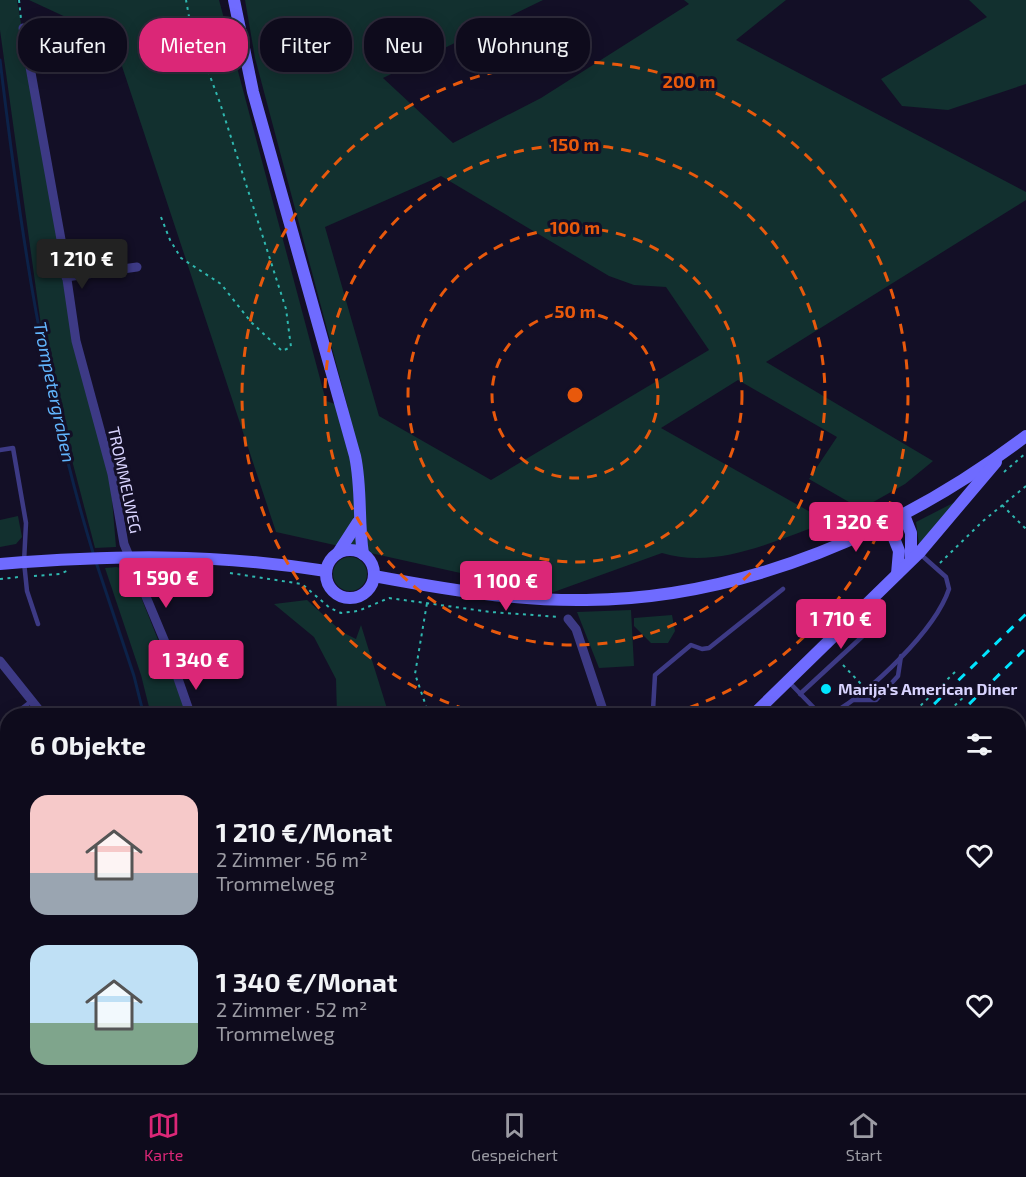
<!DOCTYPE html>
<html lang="de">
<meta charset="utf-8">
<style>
:root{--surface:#0e0b1c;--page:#1c1929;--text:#f1f3f6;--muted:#9b9ba3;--line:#2e2b3b;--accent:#db2777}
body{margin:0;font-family:"Exo 2",sans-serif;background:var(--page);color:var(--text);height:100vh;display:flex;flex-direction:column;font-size:22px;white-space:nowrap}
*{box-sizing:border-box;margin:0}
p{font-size:20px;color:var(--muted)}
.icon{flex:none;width:33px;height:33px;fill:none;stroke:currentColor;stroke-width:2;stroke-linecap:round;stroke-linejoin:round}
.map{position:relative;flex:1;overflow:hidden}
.sheet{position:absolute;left:0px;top:708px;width:1026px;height:386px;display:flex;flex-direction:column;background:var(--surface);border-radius:24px 24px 0 0;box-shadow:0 3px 15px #0003,0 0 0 2px var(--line)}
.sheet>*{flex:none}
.hud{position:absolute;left:18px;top:18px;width:600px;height:54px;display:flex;gap:12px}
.price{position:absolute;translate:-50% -51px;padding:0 14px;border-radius:6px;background:var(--accent);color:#fff;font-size:20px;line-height:39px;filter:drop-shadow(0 2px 3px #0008)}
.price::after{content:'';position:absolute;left:50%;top:36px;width:18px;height:14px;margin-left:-9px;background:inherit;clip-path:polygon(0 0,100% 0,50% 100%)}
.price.active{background:#222;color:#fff}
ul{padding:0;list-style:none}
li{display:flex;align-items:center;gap:18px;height:150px;padding:0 30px}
li span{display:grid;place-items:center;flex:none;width:168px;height:120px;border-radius:18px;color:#555}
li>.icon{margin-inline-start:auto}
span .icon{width:72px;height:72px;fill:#fffc;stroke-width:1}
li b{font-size:26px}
h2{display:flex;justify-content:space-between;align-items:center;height:72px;padding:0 30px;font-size:26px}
.tag{padding:0 21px;border-radius:24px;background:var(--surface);box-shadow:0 3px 15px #0003,0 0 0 2px var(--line);font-size:21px;line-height:54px}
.tag.active{background:var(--accent);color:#fff}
.menu{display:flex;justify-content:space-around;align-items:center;height:84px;border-top:2px solid var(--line);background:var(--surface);font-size:16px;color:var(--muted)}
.menu a{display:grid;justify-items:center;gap:3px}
.menu .active{color:var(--accent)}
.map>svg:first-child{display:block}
.green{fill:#12302f;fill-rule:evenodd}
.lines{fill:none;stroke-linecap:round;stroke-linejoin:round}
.stream{stroke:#0c2248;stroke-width:3}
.path{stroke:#2fb8b0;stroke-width:2;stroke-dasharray:3 4.5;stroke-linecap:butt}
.lane{stroke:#3d3a85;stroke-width:4.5}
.street{stroke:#3d3a85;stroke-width:9}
.secondary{stroke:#6f6bff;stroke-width:12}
.rail{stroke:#00e5ff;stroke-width:3;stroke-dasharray:9 8;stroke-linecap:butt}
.ring{fill:none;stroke:#e8590c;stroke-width:3;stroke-dasharray:10 8}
.poi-dot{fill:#00e5ff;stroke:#130f26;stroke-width:2}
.labels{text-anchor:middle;stroke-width:6;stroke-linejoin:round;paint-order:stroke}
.street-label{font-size:16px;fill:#d9d4ff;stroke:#130f26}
.poi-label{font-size:16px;font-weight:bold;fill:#d9d4ff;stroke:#130f26;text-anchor:start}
.water-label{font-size:18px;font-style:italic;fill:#62b6ff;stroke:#130f26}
.centre{fill:#e8590c;stroke:#130f26;stroke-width:3}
.ring-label{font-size:18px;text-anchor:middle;font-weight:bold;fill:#e8590c;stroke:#130f26;stroke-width:6;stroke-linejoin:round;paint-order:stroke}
</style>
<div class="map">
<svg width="1026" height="1093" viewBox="0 0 1026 1093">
<rect width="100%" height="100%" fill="#130f26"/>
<!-- green -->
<g class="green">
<polygon points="0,0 17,0 60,251 110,475 116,547 95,548 46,361 0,30"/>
<path d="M29,0H219L326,401L348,408L255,58L245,0H543L383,78L453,143L541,98L689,4L684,0H786L736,40L1026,192V200L766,362L933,461L905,484L861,509L809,479L837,437L738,380L661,428L828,522C776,540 717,570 662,553L551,593L276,532L113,39ZM441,176L609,276L634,285L666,287L709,350L491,480L379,416L325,227Z"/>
<polygon points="969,0 1026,0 1026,84 948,110 902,106 881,79 987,17"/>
<polygon points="955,502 919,545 916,522"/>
<polygon points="18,516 22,537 16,544 0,547 0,520"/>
<circle cx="350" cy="574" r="17"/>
<polygon points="117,567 131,572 188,715 151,715 141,675 105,568"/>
<polygon points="307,600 342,632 356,639 361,625 389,715 337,715 336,679 314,637 274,604"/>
<polygon points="631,610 634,666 599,668 577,612"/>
<polygon points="672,615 675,631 668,643 651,643 634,626 634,618"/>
<polygon points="381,1086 605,1086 608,1093 385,1093"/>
<polygon points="673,1086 700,1086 699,1093 649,1093 648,1090"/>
</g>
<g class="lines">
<!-- stream -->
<g class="stream">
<path d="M0,60C20,228 44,394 94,556"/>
<polyline points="96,562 134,676 144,716"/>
<polyline points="393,1086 399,1093"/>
</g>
<!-- path -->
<g class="path">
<polyline points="19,0 21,19"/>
<polyline points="161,217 170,240 181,258 221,284 251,322 282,351 291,347 286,309 220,103 190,22 186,0"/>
<polyline points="1004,472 1026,453"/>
<polyline points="1002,505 1026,529"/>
<polyline points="940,563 983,521 1026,486"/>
<polyline points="230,573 302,584 330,608 341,613 358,611 389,598 491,612 560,617"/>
<polyline points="34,576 60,574 69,570"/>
<polyline points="0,579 19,577"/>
<polyline points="843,665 862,685"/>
<polyline points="423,716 426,706 415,674 427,603"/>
<polyline points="910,716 958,669"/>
<polyline points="944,716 974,687"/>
<polyline points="432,1086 435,1093"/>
<polyline points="480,1086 481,1093"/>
<polyline points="516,1086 520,1093"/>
<polyline points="642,1086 643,1093"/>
<polyline points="732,1093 733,1086"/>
</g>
<!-- lane -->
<g class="lane">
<polyline points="0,450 13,448 26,523 24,562 27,591 38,624"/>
<path d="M788,681L816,710L833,713C870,692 935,631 949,589L946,577L919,553"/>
<polyline points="800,694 878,622 866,609"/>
<polyline points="854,700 876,700 898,676 901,656"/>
<polyline points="653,710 664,716"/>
<polyline points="12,716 33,700"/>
<polyline points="593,716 603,711"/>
<polyline points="647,716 653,710 655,675 691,645 702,649 709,648 783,589"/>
<polyline points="0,735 8,721"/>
<polyline points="8,855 0,867 8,875"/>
<polyline points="0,896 8,941"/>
</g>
<!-- street -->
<g class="street">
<polyline points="23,28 62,245 76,341 112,474 124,544 167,647 191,716"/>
<polyline points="66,277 137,267"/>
<polyline points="568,619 576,629 605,716"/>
<polyline points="0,661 44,716"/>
<polyline points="1018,778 1026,769"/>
<polyline points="1018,846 1026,852"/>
<polyline points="1018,1026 1026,1032"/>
<polyline points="0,1090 13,1087 118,1093"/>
<polyline points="161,1093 161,1086"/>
<polyline points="899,1093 903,1086"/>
</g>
<!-- secondary -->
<g class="secondary">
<path d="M234,0L253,92L355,456C362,489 358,521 363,554"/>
<polyline points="904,515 911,533 911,559"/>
<polyline points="888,523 899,551 897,574"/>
<circle cx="350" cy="574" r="24"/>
<polyline points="338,553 358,522"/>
<path d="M0,564C114,555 212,553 326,571"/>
<path d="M374,576C444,589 514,601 586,600C744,599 902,530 1026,436"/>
<polyline points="752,716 919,553 996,462"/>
<polyline points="614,1086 618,1093"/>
</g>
<!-- rail -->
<g class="rail">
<polyline points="922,716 1026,614"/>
<polyline points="957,716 1026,648"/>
<polyline points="708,1093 709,1086"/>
<polyline points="722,1093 723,1086"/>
</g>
</g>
<!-- distance rings -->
<g class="ring">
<circle cx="575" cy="395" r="83"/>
<circle cx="575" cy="395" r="167"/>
<circle cx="575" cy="395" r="250"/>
<path d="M483 715A333 333 0 1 1 667 715"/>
</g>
<!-- markers -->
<circle class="poi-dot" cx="826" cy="689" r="6"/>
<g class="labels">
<!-- street labels -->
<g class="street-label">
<text transform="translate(125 480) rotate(78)" y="6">TROMMELWEG</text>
</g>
<!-- poi labels -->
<g class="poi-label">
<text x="838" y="695">Marija's American Diner</text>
</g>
<!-- water labels -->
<g class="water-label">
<text transform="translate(54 392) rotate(78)" y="6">Trompetergraben</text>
</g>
</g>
<circle cx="575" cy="395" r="9" class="centre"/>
<g class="ring-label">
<text x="689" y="88">200 m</text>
<text x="575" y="151">150 m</text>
<text x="575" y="234">100 m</text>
<text x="575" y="318">50 m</text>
</g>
</svg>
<b class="price active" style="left:82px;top:290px">1 210 €</b>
<b class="price" style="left:856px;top:553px">1 320 €</b>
<b class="price" style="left:166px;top:609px">1 590 €</b>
<b class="price" style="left:506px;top:612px">1 100 €</b>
<b class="price" style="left:841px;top:650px">1 710 €</b>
<b class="price" style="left:196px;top:691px">1 340 €</b>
<div class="hud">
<a class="tag">Kaufen</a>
<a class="tag active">Mieten</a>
<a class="tag">Filter</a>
<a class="tag">Neu</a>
<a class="tag">Wohnung</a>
</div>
<section class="sheet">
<h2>6 Objekte<svg class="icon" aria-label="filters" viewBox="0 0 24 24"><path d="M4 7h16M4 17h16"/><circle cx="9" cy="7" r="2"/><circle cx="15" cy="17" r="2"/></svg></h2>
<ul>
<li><span style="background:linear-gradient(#f6c9c9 65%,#9aa5b1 0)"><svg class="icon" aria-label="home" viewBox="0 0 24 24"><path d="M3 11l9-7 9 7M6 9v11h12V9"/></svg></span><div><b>1 210 €/Monat</b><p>2 Zimmer · 56 m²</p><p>Trommelweg</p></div><svg class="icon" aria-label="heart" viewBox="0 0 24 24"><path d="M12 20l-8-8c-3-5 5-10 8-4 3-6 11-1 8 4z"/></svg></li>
<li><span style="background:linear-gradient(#bfe0f5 65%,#7fa58c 0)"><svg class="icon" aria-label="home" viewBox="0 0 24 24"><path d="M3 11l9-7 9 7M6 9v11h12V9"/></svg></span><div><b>1 340 €/Monat</b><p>2 Zimmer · 52 m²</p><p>Trommelweg</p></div><svg class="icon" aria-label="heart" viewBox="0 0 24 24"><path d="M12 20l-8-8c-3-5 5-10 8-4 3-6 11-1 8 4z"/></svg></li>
</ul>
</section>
</div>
<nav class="menu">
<a class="active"><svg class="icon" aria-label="map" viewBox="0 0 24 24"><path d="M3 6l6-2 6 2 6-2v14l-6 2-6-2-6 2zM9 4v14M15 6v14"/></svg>Karte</a>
<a><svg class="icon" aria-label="saved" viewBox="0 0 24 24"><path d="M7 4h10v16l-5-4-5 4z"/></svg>Gespeichert</a>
<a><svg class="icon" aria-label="home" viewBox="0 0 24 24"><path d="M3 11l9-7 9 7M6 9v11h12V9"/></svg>Start</a>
</nav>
